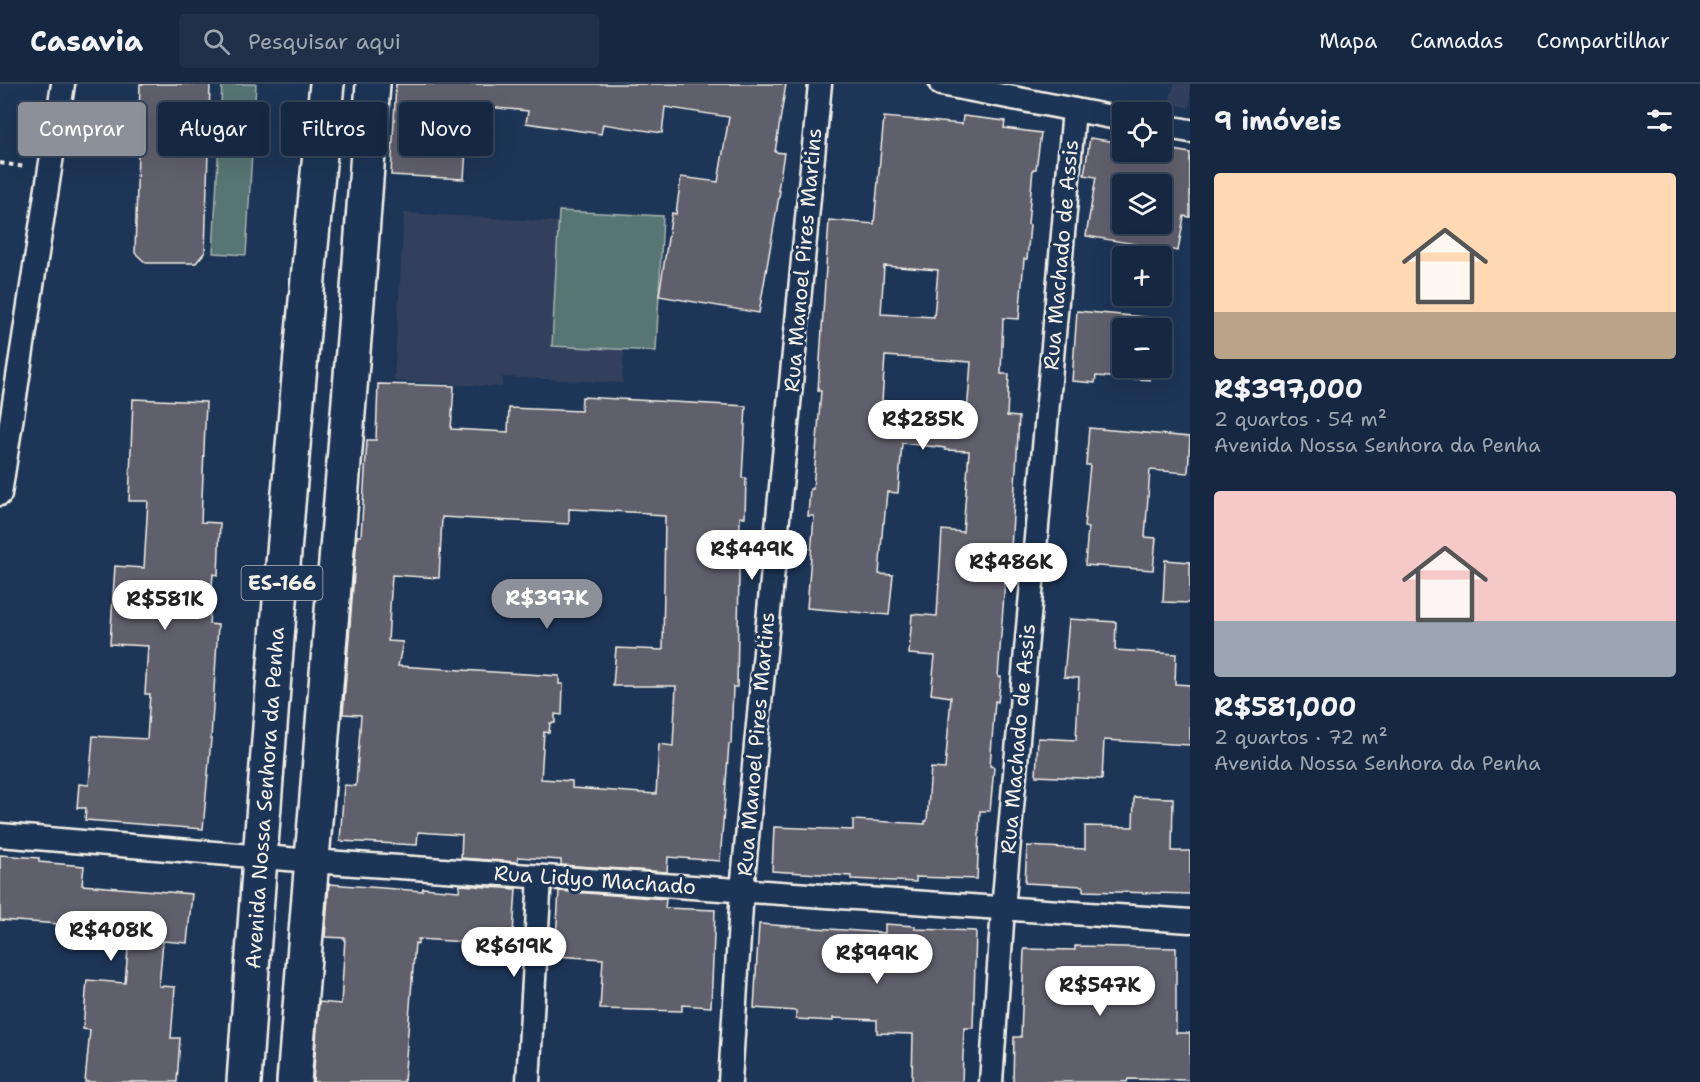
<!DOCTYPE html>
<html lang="pt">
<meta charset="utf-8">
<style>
:root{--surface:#162841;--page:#1f3048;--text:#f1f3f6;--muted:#9ea6b1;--line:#35445a;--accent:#8c9099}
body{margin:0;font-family:"Shantell Sans",sans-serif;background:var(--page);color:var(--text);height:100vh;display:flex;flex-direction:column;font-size:22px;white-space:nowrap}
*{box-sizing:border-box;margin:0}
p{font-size:20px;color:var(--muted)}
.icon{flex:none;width:33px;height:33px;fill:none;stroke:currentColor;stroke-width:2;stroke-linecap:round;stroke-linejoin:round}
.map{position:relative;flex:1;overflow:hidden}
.details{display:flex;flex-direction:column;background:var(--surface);width:510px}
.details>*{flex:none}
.hud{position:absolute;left:18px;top:18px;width:570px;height:54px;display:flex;gap:12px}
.tools{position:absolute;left:1112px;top:18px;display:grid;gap:12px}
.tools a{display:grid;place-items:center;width:60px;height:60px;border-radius:6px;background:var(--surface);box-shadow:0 6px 24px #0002,0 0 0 2px var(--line);font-size:30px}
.price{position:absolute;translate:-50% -51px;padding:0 14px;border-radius:21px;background:#fff;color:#222;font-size:20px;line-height:39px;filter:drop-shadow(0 2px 3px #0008)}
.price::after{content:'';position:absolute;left:50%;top:36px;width:18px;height:14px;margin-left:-9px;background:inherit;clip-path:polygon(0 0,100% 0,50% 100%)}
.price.selected{background:var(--accent);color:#fff}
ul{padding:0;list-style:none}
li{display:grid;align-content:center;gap:12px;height:318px;padding:0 24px}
li span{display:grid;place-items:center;height:186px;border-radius:6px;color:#555}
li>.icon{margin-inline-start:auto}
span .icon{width:108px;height:108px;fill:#fffc;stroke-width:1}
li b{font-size:26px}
h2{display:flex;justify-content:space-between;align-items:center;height:72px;padding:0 24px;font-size:26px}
.pill{padding:0 21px;border-radius:6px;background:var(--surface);box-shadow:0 6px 24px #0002,0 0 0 2px var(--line);font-size:21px;line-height:54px}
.pill.selected{background:var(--accent);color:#fff}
header{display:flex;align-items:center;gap:36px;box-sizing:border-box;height:84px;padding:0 30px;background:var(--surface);border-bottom:2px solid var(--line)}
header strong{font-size:28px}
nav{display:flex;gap:33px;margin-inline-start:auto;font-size:21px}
.search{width:420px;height:54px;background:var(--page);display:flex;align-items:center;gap:15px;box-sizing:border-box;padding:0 21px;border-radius:6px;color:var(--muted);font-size:22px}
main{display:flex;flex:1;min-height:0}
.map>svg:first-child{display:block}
.built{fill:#31415d}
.green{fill:#577573;stroke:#a6b3ae;stroke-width:1.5}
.building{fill:#615e6c;stroke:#f4f1e8;stroke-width:1.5;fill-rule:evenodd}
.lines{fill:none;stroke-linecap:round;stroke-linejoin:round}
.street-casing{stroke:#f4f1e8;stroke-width:27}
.primary-casing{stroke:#f4f1e8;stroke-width:38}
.path{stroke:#f4f1e8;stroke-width:4;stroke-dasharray:4.5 4.5;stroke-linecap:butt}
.street{stroke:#1d3557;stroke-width:22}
.primary{stroke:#1d3557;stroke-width:33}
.labels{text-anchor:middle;stroke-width:6;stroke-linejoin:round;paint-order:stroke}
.shield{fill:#1d3557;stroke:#b4b9bc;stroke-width:1.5}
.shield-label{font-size:20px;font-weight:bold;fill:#f4f1e8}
.street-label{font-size:21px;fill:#f4f1e8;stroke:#1d3557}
</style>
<header>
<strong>Casavia</strong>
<div class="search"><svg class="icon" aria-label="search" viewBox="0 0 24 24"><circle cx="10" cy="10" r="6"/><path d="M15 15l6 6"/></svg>Pesquisar aqui</div>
<nav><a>Mapa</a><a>Camadas</a><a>Compartilhar</a></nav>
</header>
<main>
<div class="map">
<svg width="1190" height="998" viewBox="0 0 1190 998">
<rect width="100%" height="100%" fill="#1d3557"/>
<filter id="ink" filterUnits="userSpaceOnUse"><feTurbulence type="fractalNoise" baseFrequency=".0167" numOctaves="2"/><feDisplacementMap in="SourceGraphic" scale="12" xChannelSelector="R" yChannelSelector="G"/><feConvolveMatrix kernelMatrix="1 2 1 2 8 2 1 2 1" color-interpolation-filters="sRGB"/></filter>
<g filter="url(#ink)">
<!-- built -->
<g class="built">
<polygon points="1174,0 1190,0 1190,24 1169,19"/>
<polygon points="404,129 559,138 552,262 624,266 622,299 503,293 502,303 394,297"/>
</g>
<!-- green -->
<g class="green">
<polygon points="222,0 256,0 246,171 213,169"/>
<polygon points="559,127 663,132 656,267 552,262"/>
</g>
<!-- building -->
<g class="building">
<polygon points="140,0 210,0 205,168 196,179 146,179 135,169"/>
<polygon points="396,0 786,0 775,68 784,69 778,106 780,107 759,229 659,212 672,129 676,130 681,93 718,98 729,33 665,23 662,49 603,40 601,50 526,39 528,27 469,21 464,95 391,91"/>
<path d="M963,32L1005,37L1004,44L1041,49L1036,85H1033L1028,140L1030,141L1027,175H1024L1019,235L1003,234L1001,290H1009L1007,332L1019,333L1017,369L1009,496H1005L998,593H1001L998,618L995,617L990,682L994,683L990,727H980L977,795L916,793V798L851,795V792L772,787L774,743L853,746V736L925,740V737H927L931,684L945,685L951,613L931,610L935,572L909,570L912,530L937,532L942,446L963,448L969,367L945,366V364L902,359L898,409L887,408L884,439H883L879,490L893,491L889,531L807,524L814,432H808L810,405H813L821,307H818L829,136L874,140L884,33L962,40ZM884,182L938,186L934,233L881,230ZM885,272L971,278L967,330L903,324L904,319L882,317Z"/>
<path d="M1090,54L1122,59V68H1161V64L1190,69V133L1184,132L1178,167L1086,152L1096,93L1084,91ZM1122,100H1161V140H1122Z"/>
<polygon points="1077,227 1155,234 1154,244 1122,244 1122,284 1151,284 1150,296 1096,292 1095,299 1072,297"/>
<path d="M378,300L454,302L451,345L508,348L509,324L581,327L582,313L746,322L742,394H746L745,433H740L737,603H733L731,660H729L720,777L668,773L667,788L561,781V776L518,773V778L461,774L462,751L418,748L417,761L340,757L344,701L356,702L361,631L343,630L357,452H361L367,356H376ZM569,425L649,429V431L665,432L663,566L616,564L613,602H676L673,662L659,660L656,710L572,704V697L541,695L544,648L549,649L550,639H555V630L562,631L563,600H559V592L398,582L403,558L388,557L392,491L439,494L442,433L569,440Z"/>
<polygon points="133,315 206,318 201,438 220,439 218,491 213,490 209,540 218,541 211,655 203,745 85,736 86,724 77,724 79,700 89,701 93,652 147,655 150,610 145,610 148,562 110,560 115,482 144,484 148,417 129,417"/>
<polygon points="1089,344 1190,353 1188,389 1150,386 1145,453 1156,454 1153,486 1085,481 1088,444 1084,443 1090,381 1086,381"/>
<polygon points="1165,476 1190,478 1190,519 1163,518"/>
<polygon points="1069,535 1116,538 1115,566 1176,570 1175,600 1190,601 1190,661 1104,656 1102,695 1036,692 1038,654 1076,656 1079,594 1064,593"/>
<polygon points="1134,713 1173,714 1172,767 1190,767 1190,810 1083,807 1083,802 1025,799 1027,762 1085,765 1085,742 1133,743"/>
<polygon points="0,771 39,774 39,778 84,782 82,801 192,810 187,859 163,857 159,902 175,903 171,954 180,954 177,998 85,998 90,946 83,945 87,896 125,899 129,854 89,851 90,842 0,836"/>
<polygon points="329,800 422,807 423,804 459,807 460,801 516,805 511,879 465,876 466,858 418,855 418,860 415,859 404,998 313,998 319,918 341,920 345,854 325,853"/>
<polygon points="559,807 666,815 665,824 715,826 711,923 682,921 682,927 600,925 603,875 555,872"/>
<polygon points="759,840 885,849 885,840 915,842 915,845 976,847 973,944 964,944 962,998 912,998 913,950 877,949 877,936 833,934 833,937 796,935 796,927 754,924"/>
<polygon points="1075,862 1176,864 1176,949 1190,949 1190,996 1128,995 1127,998 1013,998 1014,953 1021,953 1024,865 1075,866"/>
</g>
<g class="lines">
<defs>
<g id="street">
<polyline points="941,0 1122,35"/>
<polyline points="1161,42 1190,47"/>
<polyline points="0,410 63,0"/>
<polyline points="0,751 311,777 1190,837"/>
<polyline points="528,998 540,793"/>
<polyline points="730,998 742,806 820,0"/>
<polyline points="991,998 1003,825 1074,26"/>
</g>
<g id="primary">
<path d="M244,998C267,665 293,332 327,0"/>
<polyline points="294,998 358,205 373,0"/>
</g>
</defs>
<!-- street casing -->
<use href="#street" class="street-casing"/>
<!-- primary casing -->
<use href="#primary" class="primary-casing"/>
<!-- path -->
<polyline class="path" points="0,79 26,83"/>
<!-- street -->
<use href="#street" class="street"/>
<!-- primary -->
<use href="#primary" class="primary"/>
</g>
</g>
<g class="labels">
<!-- shield labels -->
<rect class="shield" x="241.5" y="482" width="81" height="34" rx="4.5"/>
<g class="shield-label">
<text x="282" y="506">ES-166</text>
</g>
<!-- street labels -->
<g class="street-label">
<text transform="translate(1061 171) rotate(-85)" y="7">Rua Machado de Assis</text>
<text transform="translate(803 176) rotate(-85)" y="7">Rua Manoel Pires Martins</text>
<text transform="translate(1018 655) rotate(-85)" y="7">Rua Machado de Assis</text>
<text transform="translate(756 660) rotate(-85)" y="7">Rua Manoel Pires Martins</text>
<text transform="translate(265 714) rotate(-86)" y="7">Avenida Nossa Senhora da Penha</text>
<text transform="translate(595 796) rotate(4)" y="7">Rua Lidyo Machado</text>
</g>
</g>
</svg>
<div class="tools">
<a><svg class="icon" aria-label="locate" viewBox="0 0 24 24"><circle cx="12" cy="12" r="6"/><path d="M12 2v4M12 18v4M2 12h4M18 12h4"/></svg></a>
<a><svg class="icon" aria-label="layers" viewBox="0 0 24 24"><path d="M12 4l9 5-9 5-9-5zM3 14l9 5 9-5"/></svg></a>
<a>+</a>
<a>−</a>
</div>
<b class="price" style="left:923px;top:367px">R$285K</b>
<b class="price" style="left:752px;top:497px">R$449K</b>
<b class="price" style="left:1011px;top:510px">R$486K</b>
<b class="price selected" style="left:547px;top:546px">R$397K</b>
<b class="price" style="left:165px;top:547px">R$581K</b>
<b class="price" style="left:111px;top:878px">R$408K</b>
<b class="price" style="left:514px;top:894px">R$619K</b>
<b class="price" style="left:877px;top:901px">R$949K</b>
<b class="price" style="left:1100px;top:933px">R$547K</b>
<div class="hud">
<a class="pill selected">Comprar</a>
<a class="pill">Alugar</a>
<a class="pill">Filtros</a>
<a class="pill">Novo</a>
</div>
</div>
<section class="details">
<h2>9 imóveis<svg class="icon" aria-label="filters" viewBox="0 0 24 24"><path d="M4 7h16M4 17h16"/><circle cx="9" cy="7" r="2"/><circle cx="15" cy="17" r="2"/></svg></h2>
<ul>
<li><span style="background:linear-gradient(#ffd9b3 75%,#b9a48a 0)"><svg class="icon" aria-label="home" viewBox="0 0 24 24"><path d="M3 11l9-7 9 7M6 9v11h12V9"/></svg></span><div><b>R$397,000</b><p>2 quartos · 54 m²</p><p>Avenida Nossa Senhora da Penha</p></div></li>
<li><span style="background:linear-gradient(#f6c9c9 70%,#9aa5b1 0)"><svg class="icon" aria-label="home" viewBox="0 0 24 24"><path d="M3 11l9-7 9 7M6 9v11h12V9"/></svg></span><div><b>R$581,000</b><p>2 quartos · 72 m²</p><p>Avenida Nossa Senhora da Penha</p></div></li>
</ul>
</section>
</main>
